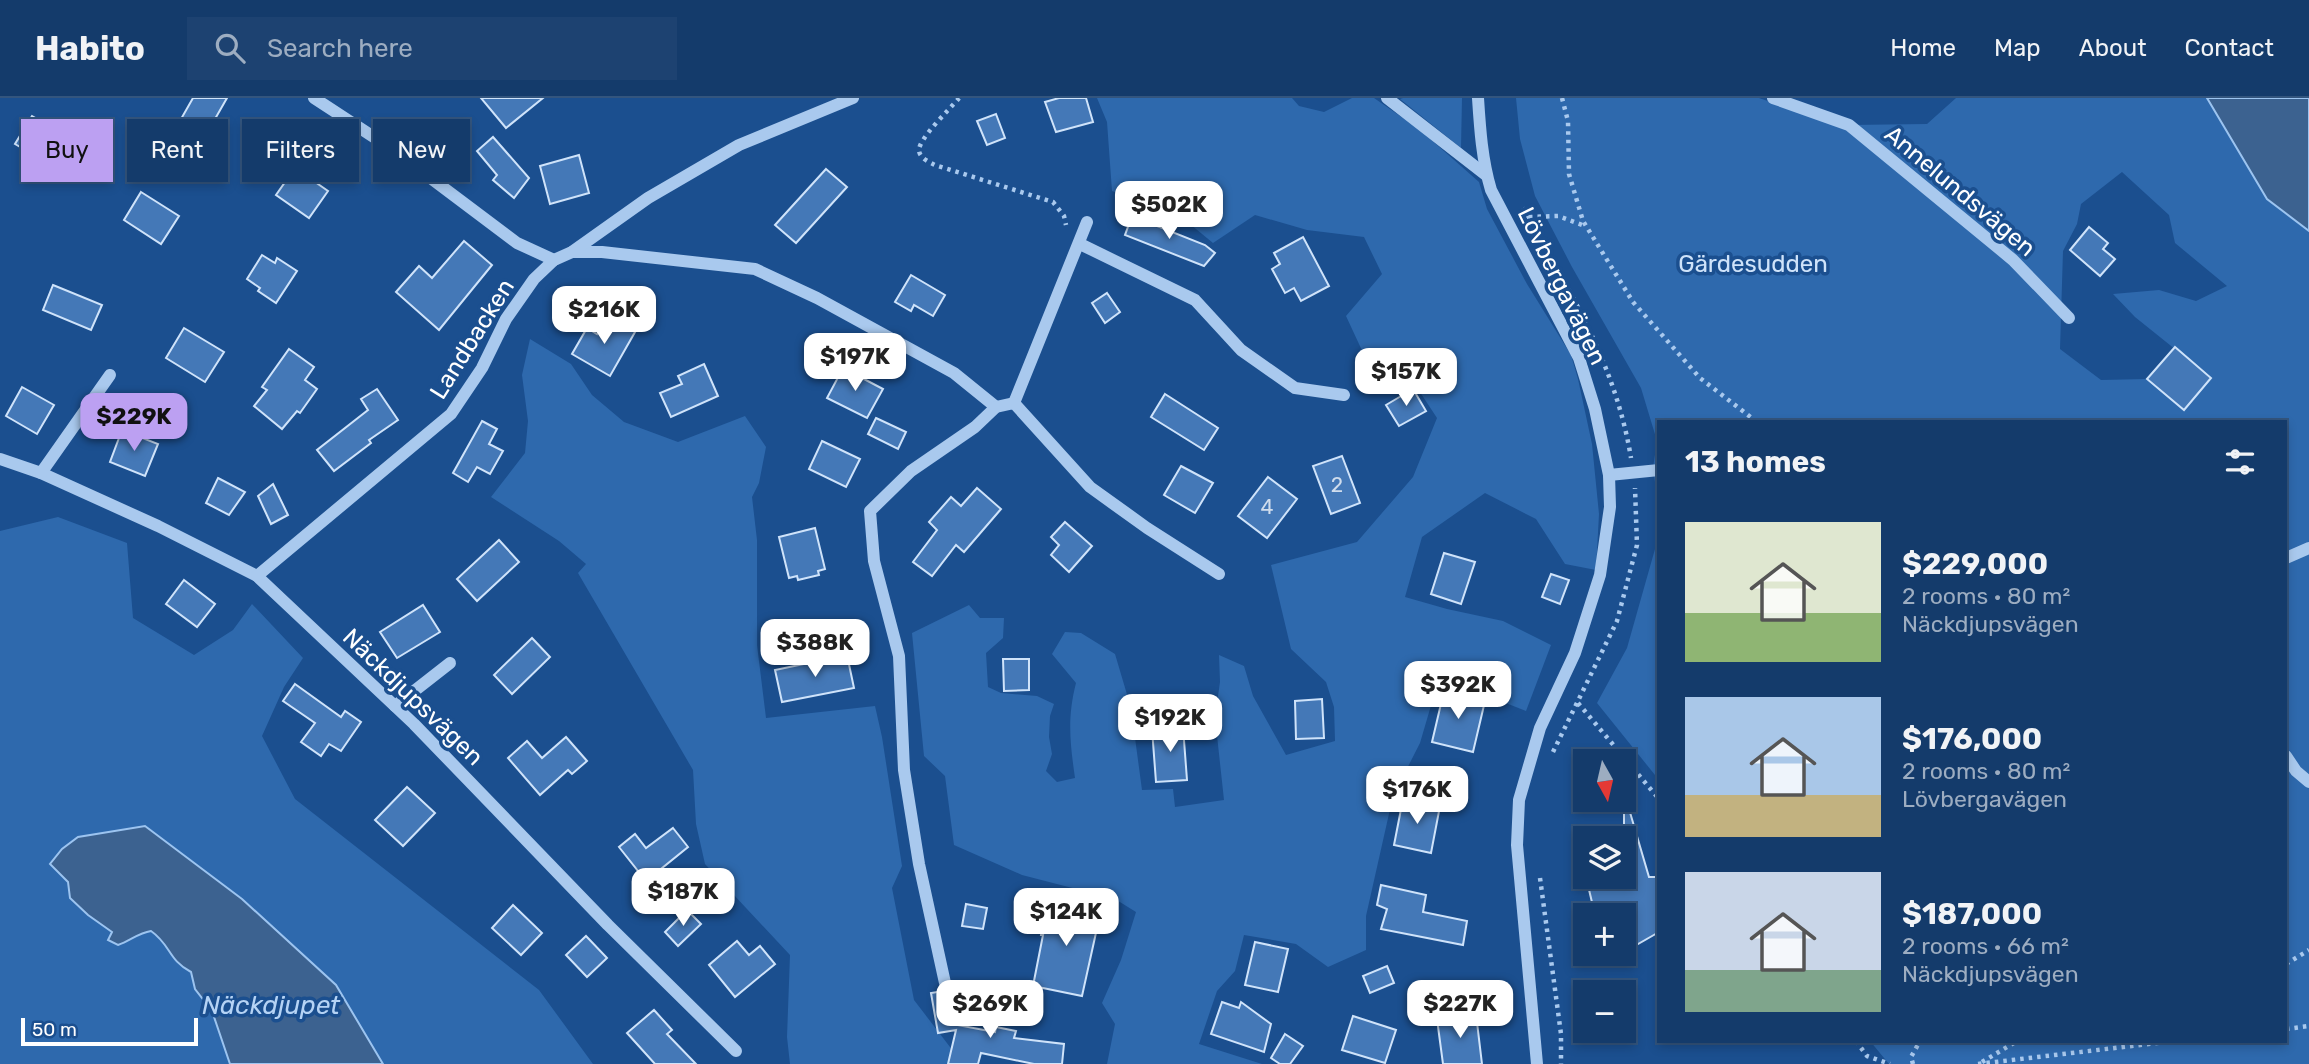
<!DOCTYPE html>
<meta charset="utf-8">
<style>
:root{--surface:#143b6b;--page:#1d4271;--text:#f1f3f6;--muted:#9dadc1;--line:#33557e;--accent:#bca0f2}
body{margin:0;font-family:Rubik,sans-serif;background:var(--page);color:var(--text);height:100vh;display:flex;flex-direction:column;font-size:26px;white-space:nowrap}
*{box-sizing:border-box;margin:0}
p{font-size:23px;color:var(--muted)}
.icon{flex:none;width:38px;height:38px;fill:none;stroke:currentColor;stroke-width:2;stroke-linecap:round;stroke-linejoin:round}
.map{position:relative;flex:1;overflow:hidden}
.panel{position:absolute;left:1657px;top:322px;width:630px;height:623px;display:flex;flex-direction:column;background:var(--surface);border-radius:0px;box-shadow:0 4px 10px #0003,0 0 0 2px var(--line)}
.panel>*{flex:none}
.guide{position:absolute;left:21px;top:21px;width:665px;height:63px;display:flex;gap:14px}
.needle{width:46px;rotate:172deg}
.buttons{position:absolute;left:1573px;top:651px;display:grid;gap:14px}
.buttons a{display:grid;place-items:center;width:63px;height:63px;border-radius:0px;background:var(--surface);box-shadow:0 4px 10px #0003,0 0 0 2px var(--line);font-size:35px}
.scale{position:absolute;left:21px;bottom:18px;width:177px;box-sizing:border-box;padding-left:7px;border:4px solid #fff;border-top:0;font-size:19px;line-height:24px;white-space:nowrap;color:#fff;-webkit-text-stroke:5px #1b4f8f;paint-order:stroke}
.price{position:absolute;translate:-50% -60px;padding:0 16px;border-radius:14px;background:#fff;color:#222;font-size:23px;line-height:46px;filter:drop-shadow(0 2px 4px #0008)}
.price::after{content:'';position:absolute;left:50%;top:42px;width:21px;height:16px;margin-left:-10px;background:inherit;clip-path:polygon(0 0,100% 0,50% 100%)}
.price.active{background:var(--accent);color:#111}
ul{padding:0;list-style:none}
li{display:flex;align-items:center;gap:21px;height:175px;padding:0 28px}
li span{display:grid;place-items:center;flex:none;width:196px;height:140px;border-radius:0px;color:#555}
li>.icon{margin-inline-start:auto}
span .icon{width:84px;height:84px;fill:#fffc;stroke-width:1}
li b{font-size:30px}
h2{display:flex;justify-content:space-between;align-items:center;height:84px;padding:0 28px;font-size:30px}
.pill{padding:0 24px;border-radius:0px;background:var(--surface);box-shadow:0 4px 10px #0003,0 0 0 2px var(--line);font-size:24px;line-height:63px}
.pill.active{background:var(--accent);color:#111}
header{display:flex;align-items:center;gap:42px;box-sizing:border-box;height:98px;padding:0 35px;background:var(--surface);border-bottom:2px solid var(--line)}
header strong{font-size:33px}
nav{display:flex;gap:38px;margin-inline-start:auto;font-size:24px}
.search{width:490px;height:63px;background:var(--page);display:flex;align-items:center;gap:18px;box-sizing:border-box;padding:0 24px;border-radius:0px;color:var(--muted);font-size:26px}
.map>svg:first-child{display:block}
.green{fill:#2e69ad;fill-rule:evenodd}
.water{fill:#3c6290;stroke:#9cc4f0;stroke-width:2}
.building{fill:#4478b7;stroke:#cfe3fa;stroke-width:2}
.lines{fill:none;stroke-linecap:round;stroke-linejoin:round}
.path{stroke:#a9c9ee;stroke-width:4.5;stroke-dasharray:3.5 5;stroke-linecap:butt}
.minor{stroke:#a9c9ee;stroke-width:12}
.labels{text-anchor:middle;stroke-width:7;stroke-linejoin:round;paint-order:stroke}
.number-label{font-size:21px;fill:#d0dded}
.street-label{font-size:24px;fill:#fff;stroke:#1b4f8f}
.park-label{font-size:24px;fill:#cfe3fa;stroke:#1b4f8f}
.water-label{font-size:26px;font-style:italic;fill:#b5d3f5;stroke:#1b4f8f}
</style>
<header>
<strong>Habito</strong>
<div class="search"><svg class="icon" aria-label="search" viewBox="0 0 24 24"><circle cx="10" cy="10" r="6"/><path d="M15 15l6 6"/></svg>Search here</div>
<nav><a>Home</a><a>Map</a><a>About</a><a>Contact</a></nav>
</header>
<div class="map">
<svg width="2309" height="966" viewBox="0 0 2309 966">
<rect width="100%" height="100%" fill="#1b4f8f"/>
<!-- green -->
<g class="green">
<path d="M1097,0H1292L1299,8L1324,14L1352,0H1374L1419,31L1479,84L1487,111L1527,186L1571,257L1578,281L1592,346L1599,416L1596,472L1565,466L1536,421L1485,395L1422,439L1405,499L1447,511L1503,523L1551,547L1526,613L1483,596L1437,587L1420,645L1393,698L1366,818V852L1328,869L1296,846L1244,837L1235,873L1217,893L1199,946L1262,966H1107L1115,926L1102,905L1121,862L1136,814L1115,801L1022,777L954,747L945,678L924,658L912,535L969,507L980,520H1004L1003,540L986,555L988,589L1001,595L1037,598L1054,606L1050,618L1049,639L1052,656L1046,673L1057,684L1075,680C1070,645 1067,620 1076,585L1052,556L1065,534L1081,535L1115,556L1131,610L1142,692L1173,691L1175,709L1224,702L1215,619L1220,584L1219,557L1244,568L1253,598L1286,657L1335,643L1334,609L1326,584L1291,551L1271,467L1357,444L1413,379L1437,320L1410,279L1378,287L1346,218L1382,176L1364,139L1307,132L1255,117L1213,145L1179,117L1112,93L1107,24Z"/>
<polygon points="1403,0 1462,0 1461,50 1400,1"/>
<path d="M1516,0H1759L1819,21L1849,27L1927,26L1956,0H2309V966H1889L1870,943H2286V324H1659V682L1597,605L1627,550L1655,451L1657,398L1653,370L1657,343L1641,290L1572,169L1535,98L1520,41ZM2122,74L2169,117L2175,145L2227,188L2196,203L2159,192L2113,196L2135,219L2211,280L2185,312L2147,281L2101,282L2060,251L2063,153L2077,126L2081,106Z"/>
<polygon points="530,241 571,266 592,297 624,324 678,344 745,318 766,349 759,385 752,399 757,442 757,547 766,620 875,608 882,639 902,768 892,790 914,902 963,966 790,966 787,939 790,857 705,766 696,726 693,672 578,475 586,466 559,443 491,399 525,355 528,323 522,277"/>
<polygon points="58,419 127,445 133,520 194,557 233,532 252,506 303,560 284,589 262,638 295,701 539,892 593,966 0,966 0,433"/>
</g>
<!-- water -->
<g class="water">
<polygon points="2207,0 2309,0 2309,133 2267,101"/>
<path d="M145,728L242,801L336,887L383,966H230L212,913L195,891L191,874C168,862 171,847 151,833C138,835 130,843 118,847L108,842L112,834L88,817L70,800L68,784L50,766L62,751L78,739Z"/>
</g>
<!-- building -->
<g class="building">
<polygon points="193,0 227,0 203,42 177,28"/>
<polygon points="481,0 543,0 506,30"/>
<polygon points="1059,0 1086,0 1093,24 1056,34 1045,4"/>
<polygon points="996,16 1005,40 987,47 977,23"/>
<polygon points="32,18 83,47 66,76 15,46"/>
<polygon points="493,39 529,80 514,100 493,82 497,77 477,53"/>
<polygon points="579,57 589,95 550,106 540,68"/>
<polygon points="295,70 328,93 309,120 276,97"/>
<polygon points="826,71 847,89 796,145 775,127"/>
<polygon points="141,94 179,118 161,146 124,122"/>
<polygon points="1132,118 1205,147 1215,155 1204,168 1125,137"/>
<polygon points="2089,129 2108,145 2103,151 2115,161 2100,178 2070,152"/>
<polygon points="1303,139 1329,188 1301,203 1294,190 1285,195 1272,171 1280,166 1274,155"/>
<polygon points="464,143 492,167 439,232 396,194 419,168 432,180"/>
<polygon points="262,157 275,165 277,160 297,173 276,205 258,193 260,190 247,181"/>
<polygon points="911,177 945,197 933,218 914,207 911,213 895,204"/>
<polygon points="53,187 102,207 91,232 43,212"/>
<polygon points="1107,195 1120,214 1105,225 1092,205"/>
<polygon points="607,218 635,234 610,278 572,256 587,230 597,236"/>
<polygon points="184,230 224,254 205,284 166,260"/>
<polygon points="2175,249 2211,280 2184,312 2147,281"/>
<polygon points="289,251 314,269 305,282 317,291 300,315 297,313 282,331 254,308 267,292 262,289"/>
<polygon points="704,266 718,298 671,319 660,295 682,286 678,278"/>
<polygon points="843,270 883,291 867,320 827,300"/>
<polygon points="22,289 54,307 37,336 6,318"/>
<polygon points="377,291 398,322 369,342 371,345 334,373 317,352 368,312 361,301"/>
<polygon points="1413,291 1426,313 1399,328 1386,307"/>
<polygon points="1165,296 1218,330 1204,352 1151,319"/>
<polygon points="876,320 906,334 898,351 868,336"/>
<polygon points="482,323 497,331 489,346 503,353 490,376 477,369 468,384 453,375"/>
<polygon points="122,332 158,346 145,378 110,364"/>
<polygon points="822,343 860,361 846,389 809,371"/>
<polygon points="1342,358 1360,405 1331,416 1313,368"/>
<polygon points="1181,368 1213,385 1195,415 1164,397"/>
<polygon points="1268,379 1297,401 1267,440 1238,418"/>
<polygon points="218,380 245,394 229,417 206,405"/>
<polygon points="273,386 288,417 271,426 258,398"/>
<polygon points="977,390 1001,411 964,454 956,447 932,478 913,464 937,432 929,424 951,399 961,408"/>
<polygon points="1065,424 1092,448 1069,474 1051,457 1059,447 1051,439"/>
<polygon points="815,430 825,471 818,473 819,477 798,482 797,478 789,480 779,439"/>
<polygon points="499,442 519,464 477,503 457,481"/>
<polygon points="1444,455 1475,464 1461,506 1431,496"/>
<polygon points="1551,476 1569,482 1560,506 1542,499"/>
<polygon points="184,482 215,506 197,529 166,506"/>
<polygon points="423,507 440,534 397,560 380,534"/>
<polygon points="532,540 550,559 512,596 494,577"/>
<polygon points="847,557 854,590 782,604 775,572"/>
<polygon points="1003,561 1029,561 1029,592 1004,593"/>
<polygon points="295,586 341,619 345,613 361,624 341,653 329,646 321,658 301,644 315,625 283,603"/>
<polygon points="1444,593 1485,603 1473,654 1432,644"/>
<polygon points="1322,601 1324,640 1296,641 1295,603"/>
<polygon points="1183,629 1187,682 1156,684 1152,631"/>
<polygon points="566,639 587,663 572,676 568,672 540,697 508,660 527,643 542,660"/>
<polygon points="407,689 435,715 403,748 375,722"/>
<polygon points="1403,701 1440,708 1431,755 1394,747"/>
<polygon points="1629,711 1649,779 1659,779 1659,834 1624,854 1624,817 1595,817 1586,779 1624,779 1624,712"/>
<polygon points="673,730 688,749 646,783 619,749 635,736 646,750"/>
<polygon points="1381,787 1426,797 1423,814 1467,823 1463,847 1381,831 1387,811 1377,807"/>
<polygon points="1046,804 1101,812 1082,898 1033,888 1043,837 1041,837"/>
<polygon points="966,806 987,810 983,831 962,828"/>
<polygon points="513,807 542,835 521,857 492,830"/>
<polygon points="687,812 701,826 678,848 665,834"/>
<polygon points="586,838 607,860 587,879 566,857"/>
<polygon points="737,843 749,857 760,848 775,866 735,899 709,867"/>
<polygon points="1255,844 1288,851 1278,894 1245,887"/>
<polygon points="1387,868 1394,885 1370,895 1363,878"/>
<polygon points="950,892 957,927 995,934 996,929 1016,933 1014,940 1064,946 1062,966 1034,966 981,955 978,966 948,966 956,932 938,935 931,895"/>
<polygon points="1222,904 1239,910 1241,904 1271,926 1264,954 1211,936"/>
<polygon points="654,912 672,932 667,936 696,966 655,966 627,935"/>
<polygon points="1476,916 1482,966 1443,966 1437,921"/>
<polygon points="1353,918 1396,932 1385,965 1342,952"/>
<polygon points="1285,936 1303,948 1290,966 1280,966 1271,960"/>
</g>
<g class="lines">
<!-- path -->
<g class="path">
<path d="M959,0C951,10 918,41 919,53C920,60 929,64 935,67L1053,104L1064,118L1066,127"/>
<polyline points="1562,0 1568,23 1569,76 1583,123 1633,204 1700,280 1757,324"/>
<path d="M1523,110C1537,131 1548,154 1560,176C1593,235 1620,293 1631,360"/>
<polyline points="1529,119 1558,118 1585,128"/>
<polyline points="1578,605 1659,701"/>
<polyline points="1553,654 1617,523 1637,447 1635,390"/>
<polyline points="1540,780 1561,936 1561,966"/>
<polyline points="2286,866 2309,852"/>
<polyline points="2286,931 2309,928"/>
<polyline points="1856,943 1867,958 1890,966"/>
<polyline points="1982,964 2017,943"/>
<polyline points="1913,966 1911,959 1920,943"/>
<polyline points="1978,966 2174,943"/>
</g>
<!-- minor -->
<g class="minor">
<polyline points="314,0 392,51 517,145 554,162"/>
<polyline points="1387,0 1486,77"/>
<path d="M1478,0C1480,31 1482,62 1491,92L1579,260L1595,311L1609,377L1610,409L1600,477L1575,555L1540,630L1519,702L1517,747L1537,966"/>
<polyline points="1773,0 1849,27 2013,162 2069,220"/>
<polyline points="1080,146 1195,202 1241,252 1295,290 1344,297"/>
<polyline points="572,154 602,154 755,171 817,200 954,275 996,309"/>
<polyline points="1014,305 1087,124"/>
<polyline points="0,361 41,375 158,428 257,478 414,626 608,827 736,953"/>
<polyline points="41,375 110,277"/>
<polyline points="1609,377 1659,372"/>
<polyline points="2286,460 2309,450"/>
<polyline points="257,478 451,316 482,270 506,221 534,181 554,162 572,154 648,100 739,47 853,0"/>
<polyline points="395,608 450,565"/>
<polyline points="2286,658 2296,673 2309,684"/>
<polyline points="945,885 919,766 904,672 899,558 874,463 870,413 911,373 975,329 996,309 1014,305 1090,389 1147,430 1219,476"/>
</g>
</g>
<g class="labels">
<!-- number labels -->
<g class="number-label">
<text x="1337" y="394">2</text>
<text x="1267" y="416">4</text>
</g>
<!-- street labels -->
<g class="street-label">
<text transform="translate(1960 93) rotate(40)" y="8">Annelundsvägen</text>
<text transform="translate(1562 188) rotate(64)" y="8">Lövbergavägen</text>
<text transform="translate(472 241) rotate(-58)" y="8">Landbacken</text>
<text transform="translate(413 599) rotate(44)" y="8">Näckdjupsvägen</text>
</g>
<!-- park labels -->
<g class="park-label">
<text x="1753" y="174">Gärdesudden</text>
</g>
<!-- water labels -->
<g class="water-label">
<text x="271" y="916">Näckdjupet</text>
</g>
</g>
</svg>
<div class="buttons">
<a><svg class="needle" viewBox="-14 -14 28 28"><path d="M0-13l5 13h-10z" fill="#e53935"/><path d="M0 13l5-13h-10z" fill="#9dadc1"/></svg></a>
<a><svg class="icon" aria-label="layers" viewBox="0 0 24 24"><path d="M12 4l9 5-9 5-9-5zM3 14l9 5 9-5"/></svg></a>
<a>+</a>
<a>−</a>
</div>
<div class="scale">50 m</div>
<b class="price" style="left:1169px;top:143px">$502K</b>
<b class="price" style="left:604px;top:248px">$216K</b>
<b class="price" style="left:855px;top:295px">$197K</b>
<b class="price" style="left:1406px;top:310px">$157K</b>
<b class="price active" style="left:134px;top:355px">$229K</b>
<b class="price" style="left:815px;top:581px">$388K</b>
<b class="price" style="left:1458px;top:623px">$392K</b>
<b class="price" style="left:1170px;top:656px">$192K</b>
<b class="price" style="left:1417px;top:728px">$176K</b>
<b class="price" style="left:683px;top:830px">$187K</b>
<b class="price" style="left:1066px;top:850px">$124K</b>
<b class="price" style="left:990px;top:942px">$269K</b>
<b class="price" style="left:1460px;top:942px">$227K</b>
<div class="guide">
<a class="pill active">Buy</a>
<a class="pill">Rent</a>
<a class="pill">Filters</a>
<a class="pill">New</a>
</div>
<section class="panel">
<h2>13 homes<svg class="icon" aria-label="filters" viewBox="0 0 24 24"><path d="M4 7h16M4 17h16"/><circle cx="9" cy="7" r="2"/><circle cx="15" cy="17" r="2"/></svg></h2>
<ul>
<li><span style="background:linear-gradient(#dfe7d0 65%,#8fb573 0)"><svg class="icon" aria-label="home" viewBox="0 0 24 24"><path d="M3 11l9-7 9 7M6 9v11h12V9"/></svg></span><div><b>$229,000</b><p>2 rooms · 80 m²</p><p>Näckdjupsvägen</p></div></li>
<li><span style="background:linear-gradient(#a9c7e8 70%,#c2b280 0)"><svg class="icon" aria-label="home" viewBox="0 0 24 24"><path d="M3 11l9-7 9 7M6 9v11h12V9"/></svg></span><div><b>$176,000</b><p>2 rooms · 80 m²</p><p>Lövbergavägen</p></div></li>
<li><span style="background:linear-gradient(#c9d6e8 70%,#7fa58c 0)"><svg class="icon" aria-label="home" viewBox="0 0 24 24"><path d="M3 11l9-7 9 7M6 9v11h12V9"/></svg></span><div><b>$187,000</b><p>2 rooms · 66 m²</p><p>Näckdjupsvägen</p></div></li>
</ul>
</section>
</div>
